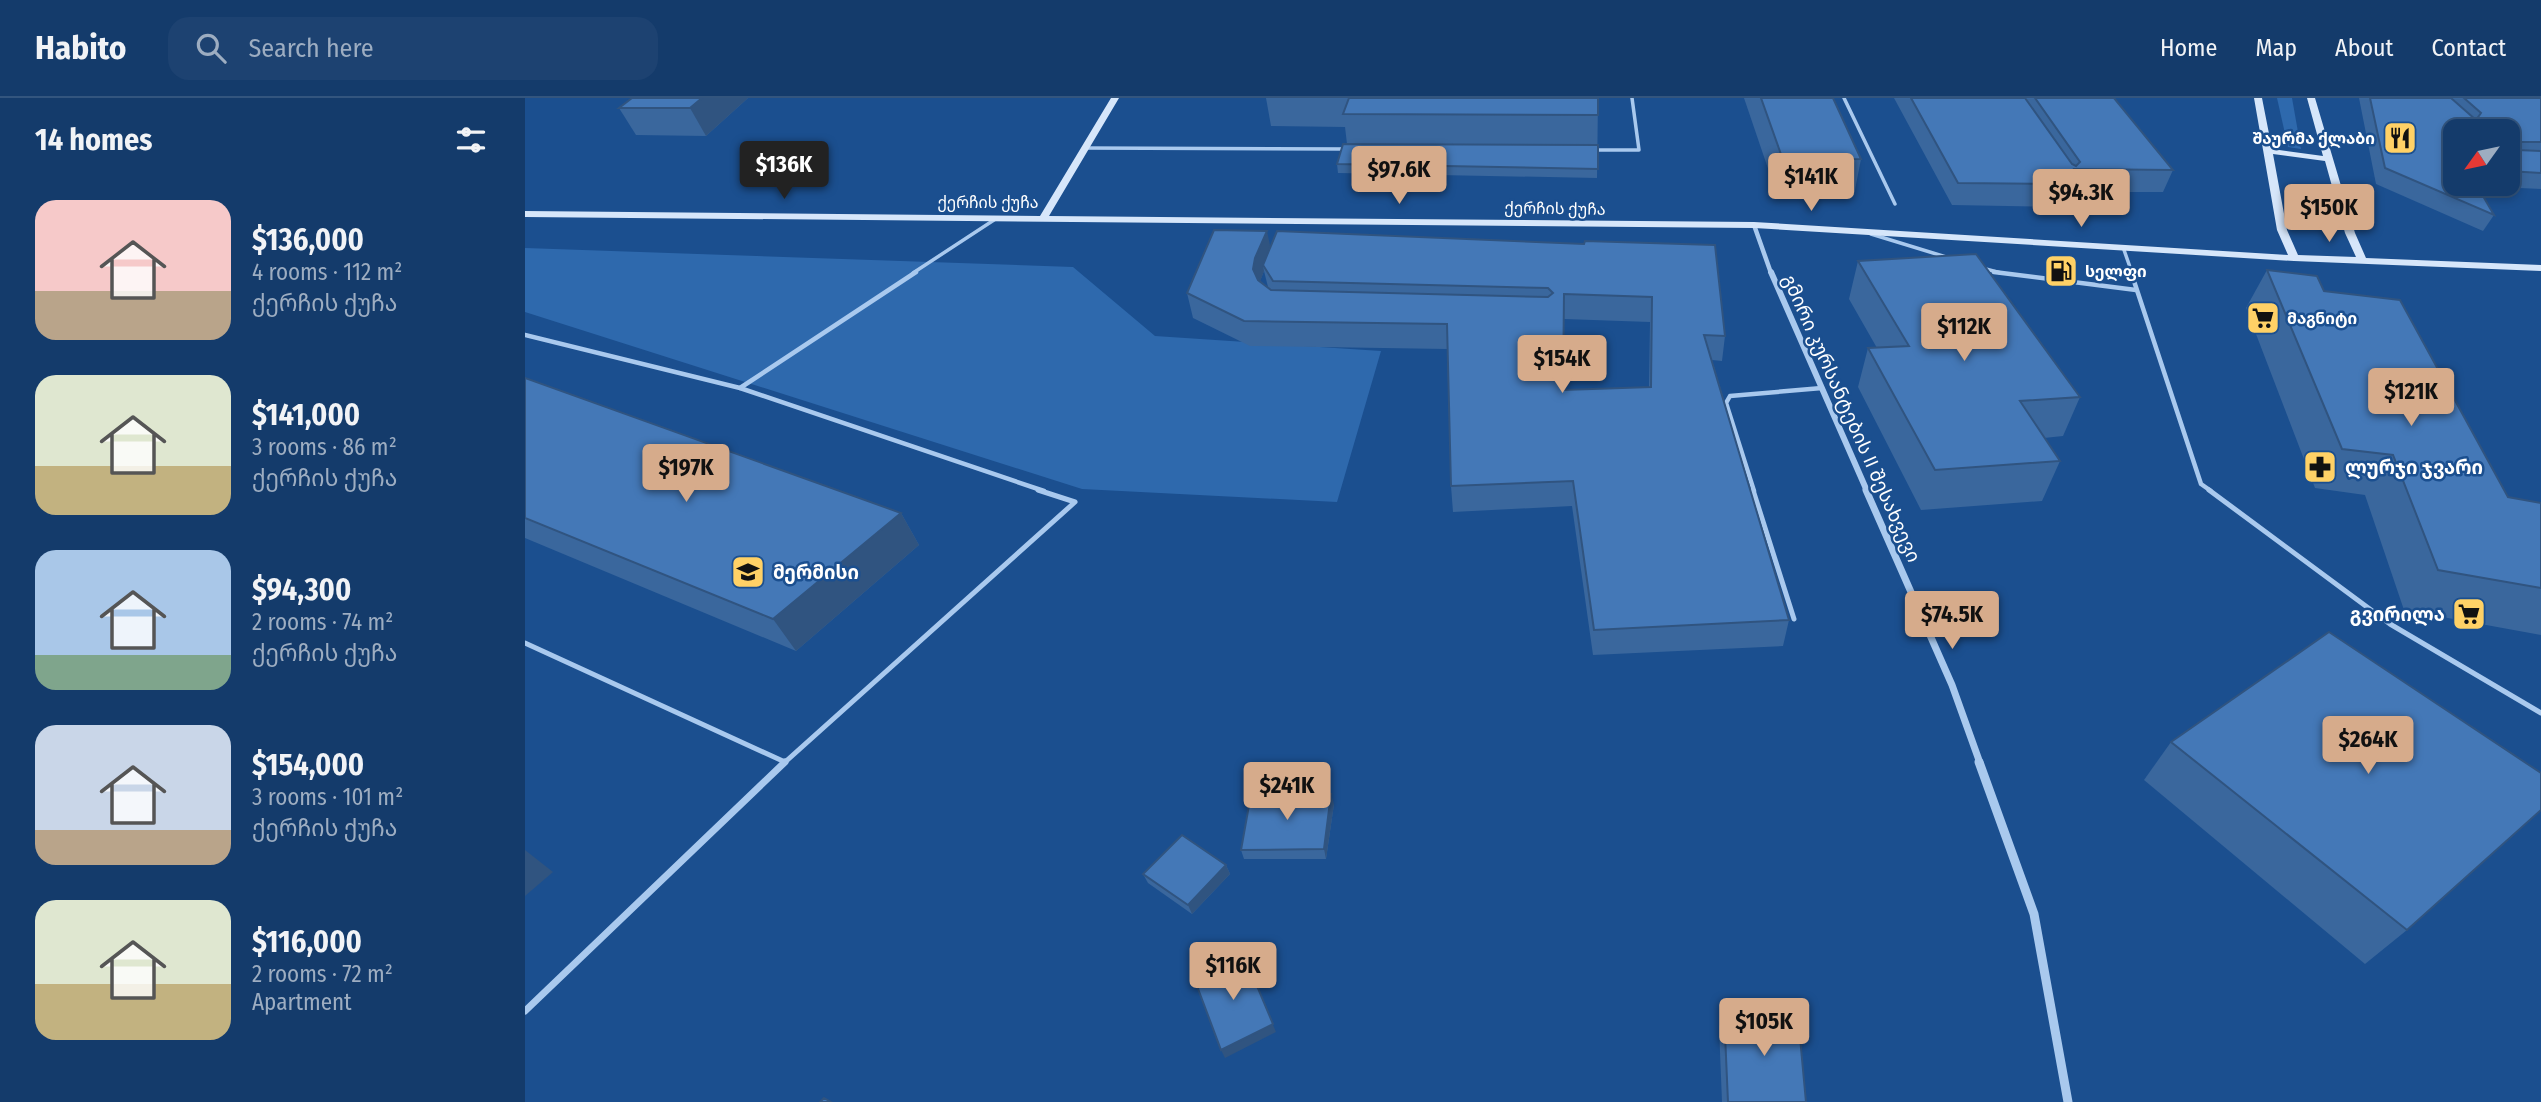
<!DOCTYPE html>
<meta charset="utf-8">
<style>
:root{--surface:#143b6b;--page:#1d4271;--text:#f1f3f6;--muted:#9dadc1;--line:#33557e;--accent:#d6ab8b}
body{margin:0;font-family:"Fira Sans Condensed","Noto Sans Georgian",sans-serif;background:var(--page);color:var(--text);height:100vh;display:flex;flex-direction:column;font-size:26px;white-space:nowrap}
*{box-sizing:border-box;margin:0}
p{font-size:23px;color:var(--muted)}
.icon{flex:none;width:38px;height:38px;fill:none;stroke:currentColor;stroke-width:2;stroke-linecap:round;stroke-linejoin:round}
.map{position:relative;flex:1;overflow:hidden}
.side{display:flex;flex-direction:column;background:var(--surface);width:525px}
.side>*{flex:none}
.needle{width:46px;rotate:237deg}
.fabs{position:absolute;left:1918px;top:21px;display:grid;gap:14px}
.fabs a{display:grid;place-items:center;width:77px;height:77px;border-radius:14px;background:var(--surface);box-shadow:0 4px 10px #0003,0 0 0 2px var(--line);font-size:35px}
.price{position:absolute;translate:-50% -60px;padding:0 16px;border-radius:7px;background:var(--accent);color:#111;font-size:23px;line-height:46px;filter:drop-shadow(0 2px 4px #0008)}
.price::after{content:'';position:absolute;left:50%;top:42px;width:21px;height:16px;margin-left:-10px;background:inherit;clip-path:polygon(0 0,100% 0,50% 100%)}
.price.current{background:#222;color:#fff}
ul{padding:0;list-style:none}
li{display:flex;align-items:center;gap:21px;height:175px;padding:0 35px}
li span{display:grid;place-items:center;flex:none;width:196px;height:140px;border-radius:21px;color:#555}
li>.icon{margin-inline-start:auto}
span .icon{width:84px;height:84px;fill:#fffc;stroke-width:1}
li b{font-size:30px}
h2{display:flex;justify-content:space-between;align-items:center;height:84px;padding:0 35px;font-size:30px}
header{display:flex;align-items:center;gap:42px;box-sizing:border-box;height:98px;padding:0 35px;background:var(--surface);border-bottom:2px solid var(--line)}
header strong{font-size:33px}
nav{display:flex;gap:38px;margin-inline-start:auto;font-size:24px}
.search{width:490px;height:63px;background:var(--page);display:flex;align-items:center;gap:18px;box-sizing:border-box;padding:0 24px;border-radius:21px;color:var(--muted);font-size:26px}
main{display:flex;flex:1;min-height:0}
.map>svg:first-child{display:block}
.green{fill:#2e69ad}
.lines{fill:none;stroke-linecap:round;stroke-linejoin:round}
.lane-far3{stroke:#a9c9ee;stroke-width:3.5}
.lane-far2{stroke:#a9c9ee;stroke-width:4.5}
.lane-far1{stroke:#a9c9ee;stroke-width:5}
.lane{stroke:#a9c9ee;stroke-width:7}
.street-far3{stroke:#a9c9ee;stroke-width:4.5}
.street-far2{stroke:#a9c9ee;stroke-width:6}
.street-far1{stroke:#a9c9ee;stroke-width:7}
.street{stroke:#a9c9ee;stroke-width:9}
.secondary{fill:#d6e6fa;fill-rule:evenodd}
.wall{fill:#3a679d;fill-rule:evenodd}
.shaded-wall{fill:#305480}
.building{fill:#4478b7;stroke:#305480;stroke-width:2;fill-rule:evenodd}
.labels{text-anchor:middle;stroke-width:5;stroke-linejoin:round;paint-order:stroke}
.far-poi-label{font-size:16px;font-weight:bold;fill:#fff;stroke:#1b4f8f;text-anchor:start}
.far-street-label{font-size:16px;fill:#fff;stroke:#1b4f8f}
.street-label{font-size:19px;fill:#fff;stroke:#1b4f8f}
.poi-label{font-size:19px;font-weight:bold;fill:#fff;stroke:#1b4f8f;text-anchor:start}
</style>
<header>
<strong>Habito</strong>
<div class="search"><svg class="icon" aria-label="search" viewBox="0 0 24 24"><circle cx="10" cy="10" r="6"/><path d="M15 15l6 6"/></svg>Search here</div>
<nav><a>Home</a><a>Map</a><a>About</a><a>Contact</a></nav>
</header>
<main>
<section class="side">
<h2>14 homes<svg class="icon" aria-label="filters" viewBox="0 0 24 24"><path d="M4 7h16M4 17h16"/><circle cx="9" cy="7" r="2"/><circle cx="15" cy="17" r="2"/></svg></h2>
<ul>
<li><span style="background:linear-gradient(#f6c9c9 65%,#b9a48a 0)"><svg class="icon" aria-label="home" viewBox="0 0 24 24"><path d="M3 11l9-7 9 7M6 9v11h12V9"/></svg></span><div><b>$136,000</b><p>4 rooms · 112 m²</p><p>ქერჩის ქუჩა</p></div></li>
<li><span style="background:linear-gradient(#dfe7d0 65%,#c2b280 0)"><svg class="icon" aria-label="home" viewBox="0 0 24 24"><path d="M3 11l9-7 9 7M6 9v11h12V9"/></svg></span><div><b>$141,000</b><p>3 rooms · 86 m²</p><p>ქერჩის ქუჩა</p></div></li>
<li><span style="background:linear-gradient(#a9c7e8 75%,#7fa58c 0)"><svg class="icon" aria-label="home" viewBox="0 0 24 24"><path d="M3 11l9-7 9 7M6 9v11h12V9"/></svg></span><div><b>$94,300</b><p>2 rooms · 74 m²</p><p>ქერჩის ქუჩა</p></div></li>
<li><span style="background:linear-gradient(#c9d6e8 75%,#b9a48a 0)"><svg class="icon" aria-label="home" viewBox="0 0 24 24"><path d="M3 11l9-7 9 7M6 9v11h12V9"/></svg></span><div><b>$154,000</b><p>3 rooms · 101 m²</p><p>ქერჩის ქუჩა</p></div></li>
<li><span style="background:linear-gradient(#dfe7d0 60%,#c2b280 0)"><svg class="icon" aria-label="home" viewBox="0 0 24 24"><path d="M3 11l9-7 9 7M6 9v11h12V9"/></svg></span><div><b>$116,000</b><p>2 rooms · 72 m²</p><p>Apartment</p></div></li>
</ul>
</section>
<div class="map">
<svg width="2016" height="1004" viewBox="0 0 2016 1004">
<rect width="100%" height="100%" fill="#1b4f8f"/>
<!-- green -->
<g class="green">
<polygon points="1752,0 1767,0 1776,51 1763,49"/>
<polygon points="0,150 548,169 630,238 856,253 812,404 557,391 0,214"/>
</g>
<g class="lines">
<!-- lane-far3 -->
<g class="lane-far3">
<polyline points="1319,0 1370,106"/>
<polyline points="559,50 822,51"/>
<polyline points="1067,52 1114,52 1107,0"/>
<polyline points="1346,136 1421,159"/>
<polyline points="1598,149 1607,175"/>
<polyline points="1457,170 1476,175"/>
<polyline points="388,175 472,120"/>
</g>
<!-- lane-far2 -->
<g class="lane-far2">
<polyline points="1469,174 1611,192"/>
<polyline points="1606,174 1676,386 1686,393"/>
<polyline points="0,237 215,290 519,393"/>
<polyline points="215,290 391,174"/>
<polyline points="1229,393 1201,305 1205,298 1297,290"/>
</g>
<!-- lane-far1 -->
<g class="lane-far1">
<polyline points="1228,392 1269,521"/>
<polyline points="1684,392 1865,526 2016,615"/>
<polyline points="0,545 260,664"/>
<polyline points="259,665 550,404 513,392"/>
</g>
<!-- lane -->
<polyline class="lane" points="0,913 260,664"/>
<!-- street-far3 -->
<polyline class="street-far3" points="1229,127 1246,175"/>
<!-- street-far2 -->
<polyline class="street-far2" points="1246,174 1342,393"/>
<!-- street-far1 -->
<polyline class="street-far1" points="1341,392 1427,587 1455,665"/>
<!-- street -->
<polyline class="street" points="1454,664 1509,816 1543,1004"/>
<!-- secondary -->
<path class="secondary" d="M586,0H594L524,118L1229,124L1763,157L1752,132L1729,0H1737L1747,51L1798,58L1782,0H1790L1830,135L1841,160L2016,167V173L1769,163L1229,130L0,119V113L515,118ZM1748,56L1800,63L1820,135L1831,159L1773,157L1762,132Z"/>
</g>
<!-- wall -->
<g class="wall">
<polygon points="223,0 181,38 111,37 94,10"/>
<polygon points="741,0 1073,0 1072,80 813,75 812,66 822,46 820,29 746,28"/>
<polygon points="1219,0 1308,0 1336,61 1329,97 1252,97"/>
<polygon points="1369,0 1589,0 1648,72 1638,94 1551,94 1546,109 1427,107"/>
<path d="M1834,0H2016V91L1953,88L1969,117L1958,133L1851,86ZM1930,33H1983V86H1930Z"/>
<path d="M1059,146L1200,238L1197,263L1187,262L1264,522L1258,548L1068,557L1047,408L928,414L926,388L922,251L725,248L668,220L662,195L745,149ZM739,173L743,189L735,183ZM1039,221L1125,224L1124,289L1038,292Z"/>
<polygon points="1333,163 1555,299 1538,338 1519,340 1535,363 1517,403 1396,412 1333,289 1343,250 1352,250 1324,201"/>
<polygon points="1742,172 1799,193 1983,399 2016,405 2016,537 1879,512 1840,397 1790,390 1721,210"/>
<polygon points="0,280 376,415 394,447 271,553 0,440"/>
<polygon points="1646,644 1882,832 1840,866 1619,682"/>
<polygon points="809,706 801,761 719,761 716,752"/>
<polygon points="701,767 705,776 667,816 623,785 618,776"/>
<polygon points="1199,913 1281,1004 1197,1004 1194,929"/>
</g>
<!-- shaded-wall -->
<g class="shaded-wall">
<polygon points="177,0 223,0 181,38 165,10"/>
<polygon points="742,133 747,157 738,167 739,173 735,184 728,171 730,160"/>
<polygon points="376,415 394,447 271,553 248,521"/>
<polygon points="806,696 809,706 801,761 799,751"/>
<polygon points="0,752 28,774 0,798"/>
<polygon points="701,767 705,776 667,816 663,807"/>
<polygon points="719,857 751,934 700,960 696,952"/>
</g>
<!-- building -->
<g class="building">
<polygon points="107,0 177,0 165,10 94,10"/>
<polygon points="824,0 1073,0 1073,17 818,16"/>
<polygon points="1236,0 1308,0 1336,61 1258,62"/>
<polygon points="1386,0 1500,0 1547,66 1551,68 1555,64 1510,0 1589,0 1648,72 1549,71 1554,86 1433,85"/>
<polygon points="1845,0 1926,0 1951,22 1956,15 1939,0 2016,0 2016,44 1994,44 1989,47 1993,52 2016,53 2016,75 1983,73 1983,33 1930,33 1930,86 1951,86 1969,117 1860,70"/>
<polygon points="818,46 1073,47 1073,71 812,66"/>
<path d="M689,132L742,133L730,160L728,171L733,182L746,192L1023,199L1028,195L1023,190L748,183L738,167L752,133L1059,146L1060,143L1190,147L1200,238L1179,237L1264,522L1069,532L1048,383L926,388L922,226L719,223L662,195ZM1039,196L1127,199L1126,289L1038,292Z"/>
<polygon points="1451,156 1555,299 1495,303 1535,363 1410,372 1343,250 1384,248 1333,163"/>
<polygon points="1742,172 1792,178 1799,193 1875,202 1983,399 2016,405 2016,490 1913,472 1868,357 1817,351"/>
<polygon points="0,280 376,415 248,521 0,420"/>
<polygon points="1804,534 2016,675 2016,712 1882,832 1646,644"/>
<polygon points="726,696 806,696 799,751 716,752"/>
<polygon points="657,737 701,767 663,807 618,776"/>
<polygon points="719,857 748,926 696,952 669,880"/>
<polygon points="1199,913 1273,918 1281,1004 1203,1004"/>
<polygon points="299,1000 306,1004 295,1004"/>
</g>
<!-- icons -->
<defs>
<symbol id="restaurant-square" viewBox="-11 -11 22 22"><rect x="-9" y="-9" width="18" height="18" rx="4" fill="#ffd166" stroke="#1b4f8f"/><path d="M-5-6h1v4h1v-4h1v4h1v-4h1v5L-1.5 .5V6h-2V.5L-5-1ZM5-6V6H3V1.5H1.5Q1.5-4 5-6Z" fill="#111"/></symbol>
<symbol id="fuel-square" viewBox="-11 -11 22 22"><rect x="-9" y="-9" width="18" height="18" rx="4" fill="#ffd166" stroke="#1b4f8f"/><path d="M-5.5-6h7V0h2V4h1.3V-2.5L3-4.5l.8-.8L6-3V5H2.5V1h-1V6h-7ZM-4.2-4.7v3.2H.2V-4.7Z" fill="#111"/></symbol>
<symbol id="supermarket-square" viewBox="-11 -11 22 22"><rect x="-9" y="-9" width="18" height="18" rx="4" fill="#ffd166" stroke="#1b4f8f"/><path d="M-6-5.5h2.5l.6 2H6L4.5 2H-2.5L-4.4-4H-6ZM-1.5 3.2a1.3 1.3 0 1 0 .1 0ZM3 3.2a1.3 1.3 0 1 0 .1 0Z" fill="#111"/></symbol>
<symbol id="pharmacy-square" viewBox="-11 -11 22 22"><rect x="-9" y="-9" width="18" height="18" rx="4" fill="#ffd166" stroke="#1b4f8f"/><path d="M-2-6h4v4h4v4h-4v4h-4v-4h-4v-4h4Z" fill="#111"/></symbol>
<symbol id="university-square" viewBox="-11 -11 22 22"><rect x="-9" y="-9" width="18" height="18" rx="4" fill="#ffd166" stroke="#1b4f8f"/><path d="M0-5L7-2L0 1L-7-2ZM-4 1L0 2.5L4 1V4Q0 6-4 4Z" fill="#111"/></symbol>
</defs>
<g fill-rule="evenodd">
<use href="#restaurant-square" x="1856" y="21" width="38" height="38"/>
<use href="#fuel-square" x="1517" y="154" width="38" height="38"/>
<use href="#supermarket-square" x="1719" y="201" width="38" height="38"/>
<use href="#pharmacy-square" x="1776" y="350" width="38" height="38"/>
<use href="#university-square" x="204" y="455" width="38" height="38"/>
<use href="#supermarket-square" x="1925" y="497" width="38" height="38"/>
</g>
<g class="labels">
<!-- far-poi labels -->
<g class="far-poi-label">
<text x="1850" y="46" text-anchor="end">შაურმა ქლაბი</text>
<text x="1560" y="179">სელფი</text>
<text x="1762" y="226">მაგნიტი</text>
</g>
<!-- far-street labels -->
<g class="far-street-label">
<text x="463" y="110">ქერჩის ქუჩა</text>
<text transform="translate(1030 110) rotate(1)" y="6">ქერჩის ქუჩა</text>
</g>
<!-- street labels -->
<g class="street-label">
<text transform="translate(1327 320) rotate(66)" y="7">გმირი კურსანტების II შესახვევი</text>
</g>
<!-- poi labels -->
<g class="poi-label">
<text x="1820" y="376">ლურჯი ჯვარი</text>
<text x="248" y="481">მერმისი</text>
<text x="1920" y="523" text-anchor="end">გვირილა</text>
</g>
</g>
</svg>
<div class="fabs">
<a><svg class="needle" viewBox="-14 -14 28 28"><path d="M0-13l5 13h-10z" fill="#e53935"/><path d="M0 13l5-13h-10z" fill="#9dadc1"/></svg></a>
</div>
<b class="price current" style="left:259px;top:103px">$136K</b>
<b class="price" style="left:874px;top:108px">$97.6K</b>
<b class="price" style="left:1286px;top:115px">$141K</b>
<b class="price" style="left:1556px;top:131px">$94.3K</b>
<b class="price" style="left:1804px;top:146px">$150K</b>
<b class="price" style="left:1439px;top:265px">$112K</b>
<b class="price" style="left:1037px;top:297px">$154K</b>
<b class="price" style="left:1886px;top:330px">$121K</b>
<b class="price" style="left:161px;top:406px">$197K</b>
<b class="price" style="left:1427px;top:553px">$74.5K</b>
<b class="price" style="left:1843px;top:678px">$264K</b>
<b class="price" style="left:762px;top:724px">$241K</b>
<b class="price" style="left:708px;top:904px">$116K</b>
<b class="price" style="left:1239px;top:960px">$105K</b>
</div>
</main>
